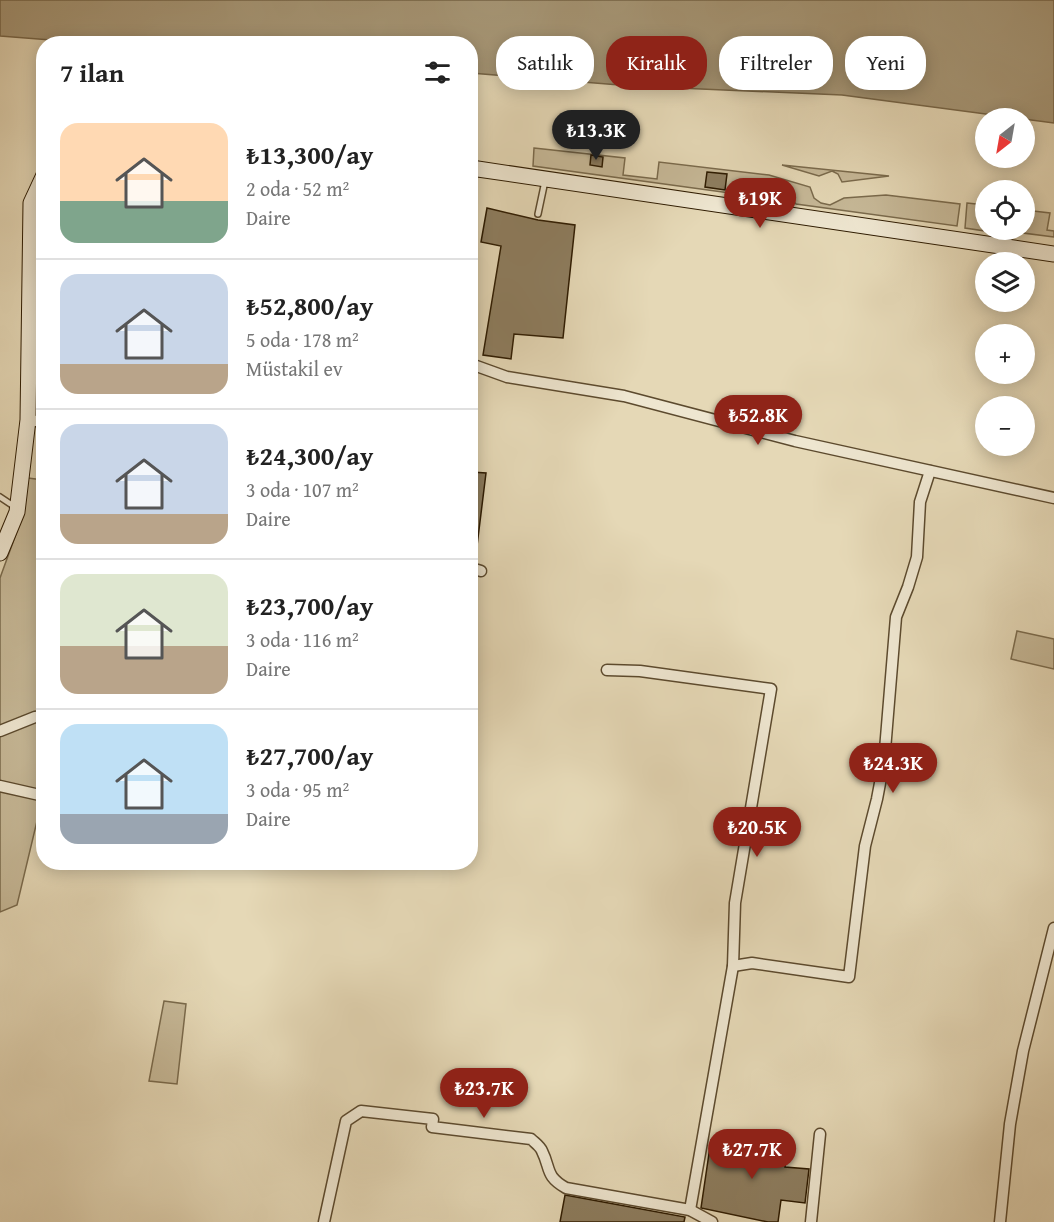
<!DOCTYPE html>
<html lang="tr">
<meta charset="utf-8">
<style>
:root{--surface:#fff;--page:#f2f2f2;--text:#222;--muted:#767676;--line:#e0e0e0;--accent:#8f2418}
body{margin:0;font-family:"Gentium Book Plus",serif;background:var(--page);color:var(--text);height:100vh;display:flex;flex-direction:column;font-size:22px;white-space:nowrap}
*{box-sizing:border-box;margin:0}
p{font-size:20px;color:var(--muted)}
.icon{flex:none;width:33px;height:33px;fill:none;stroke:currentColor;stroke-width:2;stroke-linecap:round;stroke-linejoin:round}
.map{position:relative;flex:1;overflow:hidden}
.drawer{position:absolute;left:36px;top:36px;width:442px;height:834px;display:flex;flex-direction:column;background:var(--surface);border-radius:24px;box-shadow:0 3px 15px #0003}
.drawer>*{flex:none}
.banner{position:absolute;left:496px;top:36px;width:466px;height:54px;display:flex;gap:12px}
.needle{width:39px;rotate:211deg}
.tools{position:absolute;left:975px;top:108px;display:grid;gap:12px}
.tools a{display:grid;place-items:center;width:60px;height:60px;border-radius:50%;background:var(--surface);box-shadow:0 3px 15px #0003;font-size:30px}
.price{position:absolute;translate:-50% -51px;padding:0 14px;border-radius:21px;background:var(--accent);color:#fff;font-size:20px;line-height:39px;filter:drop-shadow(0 2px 3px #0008)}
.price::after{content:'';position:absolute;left:50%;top:36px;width:18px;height:14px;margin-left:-9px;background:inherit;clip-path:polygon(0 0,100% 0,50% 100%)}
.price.current{background:#222;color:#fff}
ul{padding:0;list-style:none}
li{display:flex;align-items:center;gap:18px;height:150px;padding:0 24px}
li+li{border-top:2px solid var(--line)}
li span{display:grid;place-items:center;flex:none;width:168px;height:120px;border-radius:18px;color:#555}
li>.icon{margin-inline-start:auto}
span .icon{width:72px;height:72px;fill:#fffc;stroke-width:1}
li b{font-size:26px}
h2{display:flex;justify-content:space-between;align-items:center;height:72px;padding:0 24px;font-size:26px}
.tag{padding:0 21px;border-radius:24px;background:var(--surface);box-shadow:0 3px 15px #0003;font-size:21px;line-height:54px}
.tag.current{background:var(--accent);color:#fff}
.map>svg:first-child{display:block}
.green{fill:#c6b897;stroke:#7a6a4c;stroke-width:1.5}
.water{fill:#a79878;stroke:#776648;stroke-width:1.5}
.building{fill:#8d7d5f;stroke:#2e1b01;stroke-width:1.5}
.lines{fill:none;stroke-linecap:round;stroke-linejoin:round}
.lane-casing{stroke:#5c4a2e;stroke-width:8}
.street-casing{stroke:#5c4a2e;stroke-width:13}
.secondary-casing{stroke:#2e1b01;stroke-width:17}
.lane{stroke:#eee6d0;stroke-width:5}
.street{stroke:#eee6d0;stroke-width:10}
.secondary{stroke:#eee6d0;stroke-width:15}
</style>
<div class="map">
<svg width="1054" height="1222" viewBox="0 0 1054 1222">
<rect width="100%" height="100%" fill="#e5d8b6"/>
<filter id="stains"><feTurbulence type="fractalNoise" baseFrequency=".00333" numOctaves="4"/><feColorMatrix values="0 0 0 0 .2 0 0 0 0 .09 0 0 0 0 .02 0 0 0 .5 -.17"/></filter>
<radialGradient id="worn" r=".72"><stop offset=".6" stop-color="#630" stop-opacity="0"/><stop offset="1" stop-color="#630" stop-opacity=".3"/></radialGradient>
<!-- green -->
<g class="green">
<path d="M534,148L625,158L623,175L657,179L659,162L769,175L810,187L814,198L821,203L830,205L844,198L886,195L960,204L957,226L796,204C779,184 759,180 737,194L533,166Z"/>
<polygon points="782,165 889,176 842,182 838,174 832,171 819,176"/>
<polygon points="967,203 985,205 986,230 1024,230 1025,210 1050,213 1047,230 1054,231 1054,237 1015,232 1012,235 965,228"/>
<polygon points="28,478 43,480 43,796 17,905 0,912 0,578 20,523"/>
<polygon points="1017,631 1054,639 1054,669 1011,659"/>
<polygon points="164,1001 186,1004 177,1084 149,1081"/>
</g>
<!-- water -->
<polygon class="water" points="0,0 1054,0 1054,123 842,95 632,86 471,73 471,44 102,44 0,36"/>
<!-- building -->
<g class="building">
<polygon points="591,155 603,157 602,167 590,165"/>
<polygon points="707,172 727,174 725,190 705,187"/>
<polygon points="487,208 538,220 575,225 563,338 514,334 511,359 483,355 501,246 481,242"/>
<polygon points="471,472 486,473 477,546 471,545"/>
<polygon points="711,1140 788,1144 785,1167 809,1169 805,1203 781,1200 778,1222 768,1222 701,1208"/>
<polygon points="565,1195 685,1217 684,1222 560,1222"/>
</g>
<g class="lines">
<defs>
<g id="lane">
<polyline points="538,214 545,181"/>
<polyline points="0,497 15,507"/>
</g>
<g id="street">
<polyline points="471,364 507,377 624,396 795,441 1054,498"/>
<polyline points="28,420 44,422"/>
<polyline points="471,568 481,571"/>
<polyline points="607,670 640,671 771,689 735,903 733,966 690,1210"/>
<polyline points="0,731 35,717 44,716"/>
<polyline points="0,786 44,796"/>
<polyline points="733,966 752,963 849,977 865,846 877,799 884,762 896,617 908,587 917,557 920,502 930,471"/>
<path d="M324,1222L346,1121L361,1111L433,1119L432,1127L531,1139C535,1143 540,1146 542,1151C551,1169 545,1176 566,1188L690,1210L712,1222"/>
<polyline points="811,1222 820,1134"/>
<polyline points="1000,1222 1010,1124 1023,1051 1054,928"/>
</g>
<g id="secondary">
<polyline points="471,168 1054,254"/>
<polyline points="0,553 17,512 28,420 31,203 44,175"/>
</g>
</defs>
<!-- lane casing -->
<use href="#lane" class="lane-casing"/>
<!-- street casing -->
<use href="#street" class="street-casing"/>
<!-- secondary casing -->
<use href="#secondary" class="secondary-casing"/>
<!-- lane -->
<use href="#lane" class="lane"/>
<!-- street -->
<use href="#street" class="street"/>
<!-- secondary -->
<use href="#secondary" class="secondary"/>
</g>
<rect width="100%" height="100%" filter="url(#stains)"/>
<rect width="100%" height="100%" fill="url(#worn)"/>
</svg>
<div class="tools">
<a><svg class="needle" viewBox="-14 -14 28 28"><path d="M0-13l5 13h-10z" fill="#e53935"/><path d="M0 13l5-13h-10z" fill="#767676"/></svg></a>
<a><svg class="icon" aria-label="locate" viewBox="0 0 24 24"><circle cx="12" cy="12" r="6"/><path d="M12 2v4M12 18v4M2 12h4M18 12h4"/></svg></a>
<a><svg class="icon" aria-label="layers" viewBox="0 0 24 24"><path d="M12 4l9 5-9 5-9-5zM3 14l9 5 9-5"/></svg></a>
<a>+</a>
<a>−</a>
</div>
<b class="price current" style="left:596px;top:161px">₺13.3K</b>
<b class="price" style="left:760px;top:229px">₺19K</b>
<b class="price" style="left:758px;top:446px">₺52.8K</b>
<b class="price" style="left:893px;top:794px">₺24.3K</b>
<b class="price" style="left:757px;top:858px">₺20.5K</b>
<b class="price" style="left:484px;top:1119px">₺23.7K</b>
<b class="price" style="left:752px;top:1180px">₺27.7K</b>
<div class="banner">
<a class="tag">Satılık</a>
<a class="tag current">Kiralık</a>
<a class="tag">Filtreler</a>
<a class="tag">Yeni</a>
</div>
<section class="drawer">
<h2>7 ilan<svg class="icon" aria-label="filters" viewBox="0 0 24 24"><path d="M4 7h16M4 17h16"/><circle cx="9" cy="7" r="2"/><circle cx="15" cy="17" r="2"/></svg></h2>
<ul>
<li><span style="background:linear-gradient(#ffd9b3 65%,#7fa58c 0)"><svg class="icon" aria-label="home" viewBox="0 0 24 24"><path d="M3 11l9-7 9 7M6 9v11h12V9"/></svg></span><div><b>₺13,300/ay</b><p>2 oda · 52 m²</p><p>Daire</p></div></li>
<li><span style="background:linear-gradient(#c9d6e8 75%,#b9a48a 0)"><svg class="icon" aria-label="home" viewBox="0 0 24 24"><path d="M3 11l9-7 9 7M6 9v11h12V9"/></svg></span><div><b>₺52,800/ay</b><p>5 oda · 178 m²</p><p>Müstakil ev</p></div></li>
<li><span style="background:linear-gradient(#c9d6e8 75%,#b9a48a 0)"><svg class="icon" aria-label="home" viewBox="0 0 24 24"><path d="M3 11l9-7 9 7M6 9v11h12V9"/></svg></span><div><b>₺24,300/ay</b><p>3 oda · 107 m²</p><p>Daire</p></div></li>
<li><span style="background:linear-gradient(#dfe7d0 60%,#b9a48a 0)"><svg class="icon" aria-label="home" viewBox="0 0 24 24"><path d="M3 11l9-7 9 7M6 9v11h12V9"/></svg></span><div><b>₺23,700/ay</b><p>3 oda · 116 m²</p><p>Daire</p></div></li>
<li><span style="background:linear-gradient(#bfe0f5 75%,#9aa5b1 0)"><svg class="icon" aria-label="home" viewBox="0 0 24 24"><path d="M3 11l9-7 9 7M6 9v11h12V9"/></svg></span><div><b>₺27,700/ay</b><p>3 oda · 95 m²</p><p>Daire</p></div></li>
</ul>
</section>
</div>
